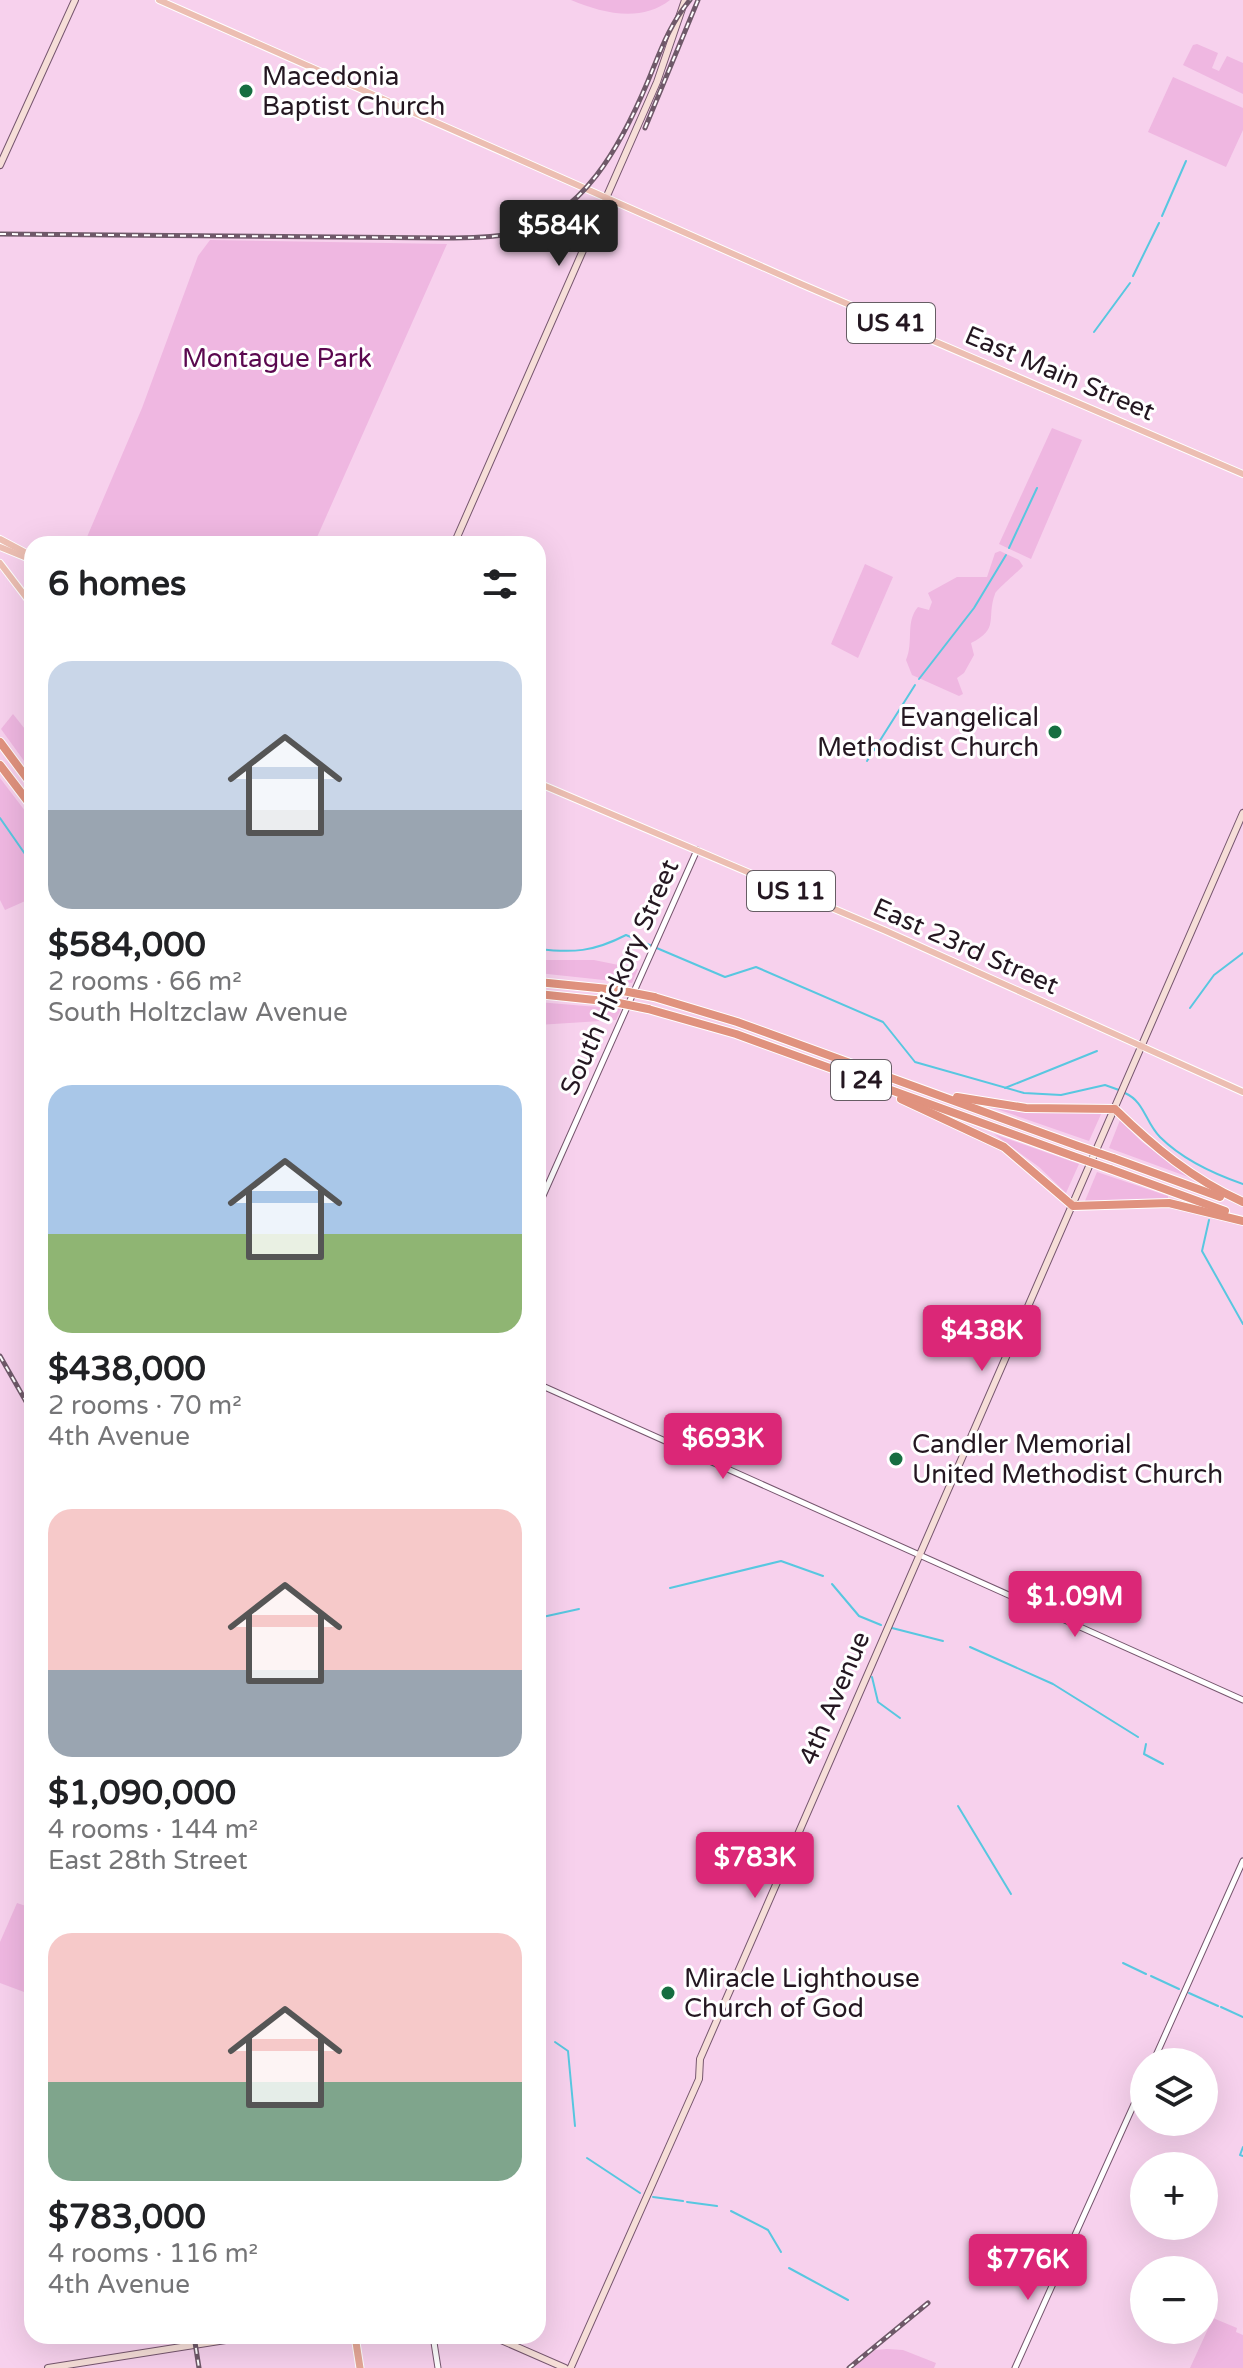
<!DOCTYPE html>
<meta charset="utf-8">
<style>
:root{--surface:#fff;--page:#f6f6f6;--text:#202124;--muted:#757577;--accent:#db2777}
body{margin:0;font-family:"Varela Round",sans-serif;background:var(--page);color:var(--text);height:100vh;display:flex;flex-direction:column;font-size:30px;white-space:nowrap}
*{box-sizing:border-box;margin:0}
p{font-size:26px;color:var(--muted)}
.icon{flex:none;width:44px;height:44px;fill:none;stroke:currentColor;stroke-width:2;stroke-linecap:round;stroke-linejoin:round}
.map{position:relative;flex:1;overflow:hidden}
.sheet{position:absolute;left:24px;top:536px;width:522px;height:1808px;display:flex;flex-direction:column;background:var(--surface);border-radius:24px;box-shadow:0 8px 32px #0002}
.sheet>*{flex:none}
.fabs{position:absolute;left:1130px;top:2048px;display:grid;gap:16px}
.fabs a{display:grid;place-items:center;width:88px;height:88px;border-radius:50%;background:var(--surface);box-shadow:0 8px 32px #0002;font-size:40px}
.price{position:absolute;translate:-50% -68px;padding:0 18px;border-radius:8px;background:var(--accent);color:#fff;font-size:26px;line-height:52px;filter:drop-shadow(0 2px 4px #0008)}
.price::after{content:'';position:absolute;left:50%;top:48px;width:24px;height:18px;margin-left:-12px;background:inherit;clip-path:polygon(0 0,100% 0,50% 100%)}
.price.current{background:#222;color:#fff}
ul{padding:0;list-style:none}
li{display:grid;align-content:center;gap:16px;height:424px;padding:0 24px}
li span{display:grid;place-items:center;height:248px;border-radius:24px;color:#555}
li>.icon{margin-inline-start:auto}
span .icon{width:144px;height:144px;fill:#fffc;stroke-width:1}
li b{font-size:34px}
h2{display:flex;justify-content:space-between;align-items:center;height:96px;padding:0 24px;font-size:34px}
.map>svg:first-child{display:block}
.green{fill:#efb7e1}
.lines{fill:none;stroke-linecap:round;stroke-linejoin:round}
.stream{stroke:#58c7e0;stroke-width:2}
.tertiary-casing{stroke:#76566e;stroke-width:7}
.secondary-casing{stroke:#76566e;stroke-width:8}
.primary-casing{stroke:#fff;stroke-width:8}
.trunk-casing{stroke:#fff;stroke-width:9}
.motorway-casing{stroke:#fff;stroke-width:10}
.tertiary{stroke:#fff;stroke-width:5}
.secondary{stroke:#f6ded8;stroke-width:6}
.primary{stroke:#ecbeb2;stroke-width:6}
.trunk{stroke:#e6a898;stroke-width:7}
.motorway{stroke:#e0927e;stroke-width:8}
.rail-casing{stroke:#6f5969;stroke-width:5}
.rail{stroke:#fff;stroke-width:2;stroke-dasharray:6;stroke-linecap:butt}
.motorway-bridge-casing{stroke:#fff;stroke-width:10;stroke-linecap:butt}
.motorway-bridge{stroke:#e0927e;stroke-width:8}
.poi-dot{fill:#166e41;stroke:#fff;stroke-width:3}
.labels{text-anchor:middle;stroke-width:6;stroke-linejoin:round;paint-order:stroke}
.shield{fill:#fff;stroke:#665d64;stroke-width:2}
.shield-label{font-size:24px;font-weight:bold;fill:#241721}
.poi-label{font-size:26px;fill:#241721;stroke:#fff;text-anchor:start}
.park-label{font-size:26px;fill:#5b084f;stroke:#fff}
.street-label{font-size:26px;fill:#241721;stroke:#fff}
</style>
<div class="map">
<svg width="1243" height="2368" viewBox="0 0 1243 2368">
<rect width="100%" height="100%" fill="#f7d1ed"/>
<!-- green -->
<g class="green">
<path d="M571,0H670C641,23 602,13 571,0Z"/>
<polygon points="1197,44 1218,53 1212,68 1219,71 1227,56 1243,63 1243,94 1183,65 1193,45"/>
<polygon points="1173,77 1243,108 1243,130 1226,167 1148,132"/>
<polygon points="210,240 447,244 314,544 84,544 142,408 198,256"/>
<polygon points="1052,428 1082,440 1031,559 999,544"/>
<path d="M1000,551L1019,560L1023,566C1017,573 997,589 995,594C986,618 1000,629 971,643L974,655L964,673L957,678L963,694L959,696L912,675L906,660C914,642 905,622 918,607L929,610L932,602L928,593L957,577H987L995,553Z"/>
<polygon points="865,564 893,577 858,658 831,644"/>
<polygon points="13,714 32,738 32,772 1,729"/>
<polygon points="0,778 32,820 32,898 5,910 0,900"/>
<polygon points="538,960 594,960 638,969 632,983 538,973"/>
<polygon points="538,1002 621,1009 616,1020 538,1025"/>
<polygon points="991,1107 1102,1112 1089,1141"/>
<polygon points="1120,1120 1142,1142 1191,1178 1109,1148"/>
<polygon points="994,1134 1079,1164 1066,1193 1039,1167"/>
<polygon points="1097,1172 1168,1196 1168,1199 1088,1203 1085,1201"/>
<polygon points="17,1903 32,1908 32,1995 0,1983 0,1942"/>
<polygon points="1213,2318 1237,2328 1236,2332 1243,2335 1243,2368 1190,2368"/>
<polygon points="887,2349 903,2350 936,2363 934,2368 853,2368 875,2350"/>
</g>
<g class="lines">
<!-- stream -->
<g class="stream">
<polyline points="1162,216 1186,161"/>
<polyline points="1133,276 1159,223"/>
<polyline points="1094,332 1130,283"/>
<polyline points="1009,548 1037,488"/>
<polyline points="919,679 974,608 1006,555"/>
<polyline points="867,761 915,685"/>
<polyline points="0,818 32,864"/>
<path d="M538,949C573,953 593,952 626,935L725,977L756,967L883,1022L915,1062L1024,1093L1061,1095L1105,1085L1119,1090"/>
<polyline points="1190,1008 1214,975 1243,953"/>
<polyline points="1005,1088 1097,1051"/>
<path d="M1125,1093C1145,1102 1145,1122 1160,1137C1182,1159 1214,1174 1243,1184"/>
<polyline points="1209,1220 1202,1251 1243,1324"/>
<polyline points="832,1584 859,1616 881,1625"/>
<polyline points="670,1588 781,1561 823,1576"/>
<polyline points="538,1618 579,1609"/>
<polyline points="892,1628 943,1641"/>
<polyline points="970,1647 1053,1684 1138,1737"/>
<polyline points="872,1677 878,1702 900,1718"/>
<polyline points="1146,1744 1144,1754 1163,1764"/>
<polyline points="958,1806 1011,1894"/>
<polyline points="1123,1963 1146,1974"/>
<polyline points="1151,1976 1179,1989"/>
<polyline points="1189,1993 1218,2006"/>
<polyline points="1221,2007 1243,2017"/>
<polyline points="555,2042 568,2051 575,2126"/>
<polyline points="1243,2147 1240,2155 1243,2156"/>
<polyline points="587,2158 640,2193"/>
<polyline points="653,2197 683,2201"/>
<polyline points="687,2202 717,2206"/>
<polyline points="731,2211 768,2230 781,2252"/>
<polyline points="789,2268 848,2300"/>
</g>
<defs>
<g id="tertiary">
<polyline points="538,1207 697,850"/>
<polyline points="538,1384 1243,1700"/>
<polyline points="1153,2062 1243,1861"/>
<polyline points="433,2336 438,2368"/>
<polyline points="1015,2368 1144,2082"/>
</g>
<g id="secondary">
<polyline points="0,165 75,0"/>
<polyline points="454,544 657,82 685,0"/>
<polyline points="492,2336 565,2368"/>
<polyline points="571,2367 699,2079 700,2059 1243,813"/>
<polyline points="48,2368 251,2336"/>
</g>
<g id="primary">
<polyline points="159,0 801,284 1243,474"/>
<polyline points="0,539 32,556"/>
<polyline points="0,547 32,560"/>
<polyline points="0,563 32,605"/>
<polyline points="538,783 886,931 1243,1092"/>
</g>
<polyline id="trunk" points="355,2336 360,2368"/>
<g id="motorway">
<polyline points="0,742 32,785"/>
<polyline points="0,765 32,807"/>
<polyline points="538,982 618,990"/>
<polyline points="538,994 614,1002"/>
<polyline points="654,997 737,1022 1078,1146"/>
<polyline points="648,1009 736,1034 1073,1156"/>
<path d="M957,1097L1026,1108L1115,1109C1154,1147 1192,1179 1243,1202"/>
<polyline points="901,1099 1004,1147 1073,1206 1169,1203 1243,1221"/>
<polyline points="1113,1158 1220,1197"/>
<polyline points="1110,1169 1225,1211"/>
</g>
</defs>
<!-- tertiary casing -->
<use href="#tertiary" class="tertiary-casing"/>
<!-- secondary casing -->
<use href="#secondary" class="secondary-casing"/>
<!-- primary casing -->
<use href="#primary" class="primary-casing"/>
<!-- trunk casing -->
<use href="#trunk" class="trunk-casing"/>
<!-- motorway casing -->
<use href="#motorway" class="motorway-casing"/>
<!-- tertiary -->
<use href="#tertiary" class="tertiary"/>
<!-- secondary -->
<use href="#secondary" class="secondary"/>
<!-- primary -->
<use href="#primary" class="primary"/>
<!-- trunk -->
<use href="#trunk" class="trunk"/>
<!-- motorway -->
<use href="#motorway" class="motorway"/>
<defs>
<g id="rail">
<polyline points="645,128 698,0"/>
<path d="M0,234L443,238C465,238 488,238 510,234C583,219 622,143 648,81C660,52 669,25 690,0"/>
<polyline points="0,1356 32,1412"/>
<polyline points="194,2336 199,2368"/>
<polyline points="849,2368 928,2303"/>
</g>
</defs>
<!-- rail casing -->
<use href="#rail" class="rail-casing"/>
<!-- rail -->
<use href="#rail" class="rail"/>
<defs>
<g id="motorway-bridge">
<polyline points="618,990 654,997"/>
<polyline points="614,1002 648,1009"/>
<polyline points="1078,1146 1113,1158"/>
<polyline points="1073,1156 1110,1169"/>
</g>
</defs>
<!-- motorway-bridge casing -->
<use href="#motorway-bridge" class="motorway-bridge-casing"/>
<!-- motorway-bridge -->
<use href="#motorway-bridge" class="motorway-bridge"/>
</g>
<!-- markers -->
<g class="poi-dot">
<circle cx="246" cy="91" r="8"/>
<circle cx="1055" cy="732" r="8"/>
<circle cx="896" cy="1459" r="8"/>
<circle cx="668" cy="1993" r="8"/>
</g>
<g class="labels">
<!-- shield labels -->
<g class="shield">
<rect x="847" y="303" width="88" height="40" rx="6"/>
<rect x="747" y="871" width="88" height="40" rx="6"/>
<rect x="831" y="1060" width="60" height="40" rx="6"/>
</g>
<g class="shield-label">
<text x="891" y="331">US 41</text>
<text x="791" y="899">US 11</text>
<text x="861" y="1088">I 24</text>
</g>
<!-- poi labels -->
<g class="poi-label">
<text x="262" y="85">Macedonia<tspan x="262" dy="30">Baptist Church</tspan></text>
<text x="1039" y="726" text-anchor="end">Evangelical<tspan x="1039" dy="30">Methodist Church</tspan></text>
<text x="912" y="1453">Candler Memorial<tspan x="912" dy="30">United Methodist Church</tspan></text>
<text x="684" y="1987">Miracle Lighthouse<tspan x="684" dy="30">Church of God</tspan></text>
</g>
<!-- park labels -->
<g class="park-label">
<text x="277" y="367">Montague Park</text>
</g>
<!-- street labels -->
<g class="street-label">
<text transform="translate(1060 373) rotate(23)" y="9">East Main Street</text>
<text transform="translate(966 946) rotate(24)" y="9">East 23rd Street</text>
<text transform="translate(619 977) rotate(-66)" y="9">South Hickory Street</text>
<text transform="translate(834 1698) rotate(-67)" y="9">4th Avenue</text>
</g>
</g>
</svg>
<div class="fabs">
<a><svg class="icon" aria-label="layers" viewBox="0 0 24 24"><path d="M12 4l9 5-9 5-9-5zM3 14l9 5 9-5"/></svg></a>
<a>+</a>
<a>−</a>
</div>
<b class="price current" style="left:559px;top:268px">$584K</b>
<b class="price" style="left:982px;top:1373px">$438K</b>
<b class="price" style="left:723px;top:1481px">$693K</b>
<b class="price" style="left:1075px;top:1639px">$1.09M</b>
<b class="price" style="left:755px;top:1900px">$783K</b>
<b class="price" style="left:1028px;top:2302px">$776K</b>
<section class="sheet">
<h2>6 homes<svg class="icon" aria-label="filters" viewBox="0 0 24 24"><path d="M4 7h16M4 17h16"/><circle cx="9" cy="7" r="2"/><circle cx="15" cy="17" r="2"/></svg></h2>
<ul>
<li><span style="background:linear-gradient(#c9d6e8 60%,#9aa5b1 0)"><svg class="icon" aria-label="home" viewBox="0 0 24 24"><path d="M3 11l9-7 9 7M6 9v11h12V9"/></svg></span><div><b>$584,000</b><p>2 rooms · 66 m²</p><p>South Holtzclaw Avenue</p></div></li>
<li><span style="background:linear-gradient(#a9c7e8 60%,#8fb573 0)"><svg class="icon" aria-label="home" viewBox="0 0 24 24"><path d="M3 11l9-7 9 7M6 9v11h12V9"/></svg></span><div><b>$438,000</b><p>2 rooms · 70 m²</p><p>4th Avenue</p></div></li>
<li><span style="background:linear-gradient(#f6c9c9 65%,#9aa5b1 0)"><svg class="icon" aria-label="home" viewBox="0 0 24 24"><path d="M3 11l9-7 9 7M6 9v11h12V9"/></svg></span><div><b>$1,090,000</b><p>4 rooms · 144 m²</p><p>East 28th Street</p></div></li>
<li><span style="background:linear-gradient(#f6c9c9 60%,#7fa58c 0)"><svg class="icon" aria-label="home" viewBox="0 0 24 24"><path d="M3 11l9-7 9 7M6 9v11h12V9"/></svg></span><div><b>$783,000</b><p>4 rooms · 116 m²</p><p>4th Avenue</p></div></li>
</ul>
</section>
</div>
